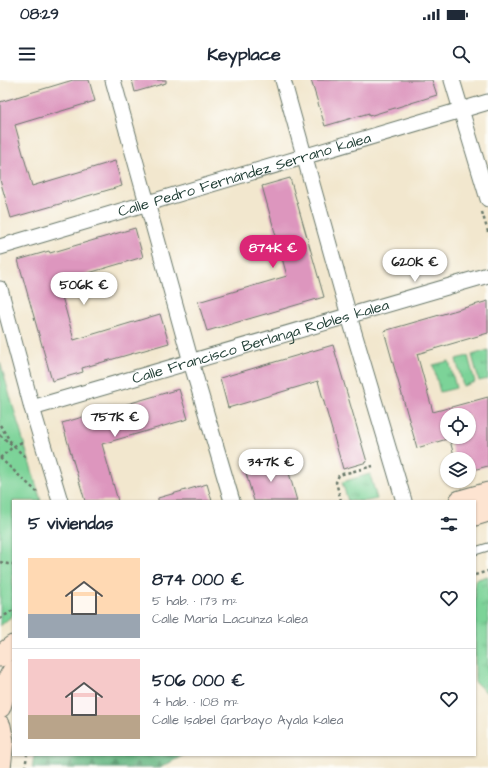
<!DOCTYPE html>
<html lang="es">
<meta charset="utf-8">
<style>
:root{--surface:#fff;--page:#f6f6f7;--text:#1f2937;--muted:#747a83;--line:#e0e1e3;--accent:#db2777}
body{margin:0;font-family:"Architects Daughter",sans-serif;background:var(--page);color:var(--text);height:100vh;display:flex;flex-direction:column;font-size:15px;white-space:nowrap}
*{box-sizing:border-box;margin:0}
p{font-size:13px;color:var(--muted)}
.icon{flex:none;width:22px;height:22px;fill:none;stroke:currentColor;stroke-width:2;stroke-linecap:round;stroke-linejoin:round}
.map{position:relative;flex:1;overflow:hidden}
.side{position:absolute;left:12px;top:420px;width:464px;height:256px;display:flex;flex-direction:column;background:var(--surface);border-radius:0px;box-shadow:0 1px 3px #0004}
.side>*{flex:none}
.buttons{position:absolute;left:440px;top:328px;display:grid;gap:8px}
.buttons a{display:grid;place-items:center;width:36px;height:36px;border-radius:50%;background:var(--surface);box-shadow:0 1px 3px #0004;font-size:20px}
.price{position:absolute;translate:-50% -34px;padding:0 9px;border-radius:14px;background:#fff;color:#222;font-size:13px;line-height:26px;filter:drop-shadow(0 1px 2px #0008)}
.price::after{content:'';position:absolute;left:50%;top:24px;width:12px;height:9px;margin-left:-6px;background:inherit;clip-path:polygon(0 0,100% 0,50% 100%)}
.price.on{background:var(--accent);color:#fff}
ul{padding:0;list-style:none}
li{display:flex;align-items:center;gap:12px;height:100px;padding:0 16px}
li+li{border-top:1px solid var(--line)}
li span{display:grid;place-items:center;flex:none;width:112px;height:80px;border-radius:0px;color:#555}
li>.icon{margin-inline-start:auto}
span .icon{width:48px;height:48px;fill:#fffc;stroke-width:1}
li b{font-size:17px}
h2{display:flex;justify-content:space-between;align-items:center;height:48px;padding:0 16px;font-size:17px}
.status{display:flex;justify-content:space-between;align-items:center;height:28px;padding:0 20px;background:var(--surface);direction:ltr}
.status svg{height:11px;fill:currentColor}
header{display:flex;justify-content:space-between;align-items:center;height:52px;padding:0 16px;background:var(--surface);font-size:18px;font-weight:700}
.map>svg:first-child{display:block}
.grass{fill:url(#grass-tufts);stroke:#4d8866}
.forest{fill:url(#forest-firs);stroke:#42795a}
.green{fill:#7bd398;stroke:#4d8866}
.building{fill:#dd96be}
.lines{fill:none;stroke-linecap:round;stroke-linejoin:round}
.lane-casing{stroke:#69786a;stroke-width:9}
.street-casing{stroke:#69786a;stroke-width:17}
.secondary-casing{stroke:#69786a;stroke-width:23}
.path{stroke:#69786a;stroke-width:2.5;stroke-dasharray:3 3;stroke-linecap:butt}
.lane{stroke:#fff;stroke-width:7}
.street{stroke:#fff;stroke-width:15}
.secondary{stroke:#fde4d1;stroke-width:21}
.labels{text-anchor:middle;stroke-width:3;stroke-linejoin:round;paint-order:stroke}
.street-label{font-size:15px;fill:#1f3d34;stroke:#fdfcf7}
</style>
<div class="status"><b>08:29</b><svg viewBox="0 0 49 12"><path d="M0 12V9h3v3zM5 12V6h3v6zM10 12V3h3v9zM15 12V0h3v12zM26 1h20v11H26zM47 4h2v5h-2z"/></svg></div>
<header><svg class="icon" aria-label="menu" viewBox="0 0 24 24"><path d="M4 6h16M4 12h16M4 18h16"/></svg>Keyplace<svg class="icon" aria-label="search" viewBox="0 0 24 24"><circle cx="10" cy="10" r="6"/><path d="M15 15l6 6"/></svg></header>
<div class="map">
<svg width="488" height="688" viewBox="0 0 488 688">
<defs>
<pattern id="grass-tufts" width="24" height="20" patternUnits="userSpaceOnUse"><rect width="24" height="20" fill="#7bd398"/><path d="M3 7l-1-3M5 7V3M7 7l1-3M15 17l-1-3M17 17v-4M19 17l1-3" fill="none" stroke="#64ac7d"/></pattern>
<pattern id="forest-firs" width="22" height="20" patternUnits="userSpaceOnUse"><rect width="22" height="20" fill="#64b580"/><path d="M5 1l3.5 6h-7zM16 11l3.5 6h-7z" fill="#52946a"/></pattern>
</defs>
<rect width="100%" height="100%" fill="#fdfcf7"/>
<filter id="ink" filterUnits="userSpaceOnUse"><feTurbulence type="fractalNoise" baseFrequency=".025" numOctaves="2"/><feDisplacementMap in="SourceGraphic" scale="8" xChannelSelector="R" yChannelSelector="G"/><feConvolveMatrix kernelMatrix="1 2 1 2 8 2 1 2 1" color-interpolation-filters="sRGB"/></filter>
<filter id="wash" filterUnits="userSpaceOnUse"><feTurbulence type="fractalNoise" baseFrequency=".012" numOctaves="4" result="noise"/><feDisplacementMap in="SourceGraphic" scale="16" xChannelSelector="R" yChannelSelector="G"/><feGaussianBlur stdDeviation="0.9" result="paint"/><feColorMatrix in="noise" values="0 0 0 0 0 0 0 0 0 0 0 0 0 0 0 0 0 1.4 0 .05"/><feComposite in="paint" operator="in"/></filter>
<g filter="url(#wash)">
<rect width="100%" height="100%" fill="#f2e7ce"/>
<!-- grass -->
<g class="grass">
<polygon points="488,270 488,299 479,301 472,275"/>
<polygon points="449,281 456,308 440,312 433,285"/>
<polygon points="370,394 377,419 367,421 348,421 342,402"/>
<polygon points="488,496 488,614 475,602 475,500"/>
</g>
<!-- forest -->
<polygon class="forest" points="34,675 184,675 160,688 32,688"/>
<!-- green -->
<g class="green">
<polygon points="468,276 475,302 463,306 456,279"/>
<polygon points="0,282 41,421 13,421 13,535 0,546"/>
</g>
<g id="blocks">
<!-- building -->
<g class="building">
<polygon points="73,0 89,0 95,21 15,45 32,106 115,81 122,106 11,138 0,100 0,22"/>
<polygon points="132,0 166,0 166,3 135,12"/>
<polygon points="311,0 432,0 437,15 369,36 369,33 325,46"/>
<polygon points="290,98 324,217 207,251 198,222 287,196 262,106"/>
<polygon points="135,148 143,177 58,202 74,260 160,234 169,263 82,288 83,292 52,301 18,180 49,171 50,173"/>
<polygon points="488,221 488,253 417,274 433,332 488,317 488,386 469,391 469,379 455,379 449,357 469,357 469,335 447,335 447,359 417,368 384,251"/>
<polygon points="333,265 367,382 343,389 318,301 228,328 220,298"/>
<polygon points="179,309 188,339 102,364 118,421 85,421 62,343"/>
<polygon points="285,379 297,421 254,421 245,390"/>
<polygon points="207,404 212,421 158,421 158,418"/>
</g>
</g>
</g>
<g filter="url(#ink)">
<use href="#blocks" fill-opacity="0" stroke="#69786a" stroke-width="1"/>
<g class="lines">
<defs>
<polyline id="lane" points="475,471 488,467"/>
<g id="street">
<polyline points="113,0 191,282 232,421"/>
<polyline points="283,0 349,236 404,421"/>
<polyline points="452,0 488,119"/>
<path id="s1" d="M0,167L488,22"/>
<polyline points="0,209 32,328 60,421"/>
<path id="s2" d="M32,328L488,195"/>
</g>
<g id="secondary">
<polyline points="460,421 488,413"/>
<polyline points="475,435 488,431"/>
<polyline points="0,576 13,566"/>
<polyline points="0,627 8,600 13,591"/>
<polyline points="0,646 3,661 0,688"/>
</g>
</defs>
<!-- lane casing -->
<use href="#lane" class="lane-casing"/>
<!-- street casing -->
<use href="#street" class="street-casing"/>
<!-- secondary casing -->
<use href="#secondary" class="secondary-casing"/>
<!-- path -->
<g class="path">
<polyline points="482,132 488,152"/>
<polyline points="0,345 12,364"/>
<polyline points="0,355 27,378"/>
<polyline points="0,378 37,412"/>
<polyline points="0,378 14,366 22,362"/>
<polyline points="341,421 336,402 339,395 373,386"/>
<polyline points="0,482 8,484 13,484"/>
<polyline points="475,495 488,491"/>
<polyline points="0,539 13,530"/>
<polyline points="25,688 27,675"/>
</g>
<!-- lane -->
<use href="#lane" class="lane"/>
<!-- street -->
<use href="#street" class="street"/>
<!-- secondary -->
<use href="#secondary" class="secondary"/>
</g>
</g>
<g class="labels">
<!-- street labels -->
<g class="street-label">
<text dy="5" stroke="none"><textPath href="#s1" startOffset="255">Calle Pedro Fernández Serrano kalea</textPath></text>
<text dy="5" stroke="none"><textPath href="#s2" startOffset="238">Calle Francisco Berlanga Robles kalea</textPath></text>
</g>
</g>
</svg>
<div class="buttons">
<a><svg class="icon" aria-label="locate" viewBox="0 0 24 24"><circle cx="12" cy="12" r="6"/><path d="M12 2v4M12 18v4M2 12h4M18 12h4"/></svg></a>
<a><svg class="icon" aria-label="layers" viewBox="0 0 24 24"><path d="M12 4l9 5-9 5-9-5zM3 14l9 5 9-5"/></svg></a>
</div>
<b class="price on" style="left:273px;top:189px">874K €</b>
<b class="price" style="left:415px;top:203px">620K €</b>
<b class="price" style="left:84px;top:226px">506K €</b>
<b class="price" style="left:115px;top:358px">757K €</b>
<b class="price" style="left:271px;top:403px">347K €</b>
<section class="side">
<h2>5 viviendas<svg class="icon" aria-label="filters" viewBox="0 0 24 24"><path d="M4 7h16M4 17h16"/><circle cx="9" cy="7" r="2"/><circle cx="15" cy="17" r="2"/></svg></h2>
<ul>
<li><span style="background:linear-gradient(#ffd9b3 70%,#9aa5b1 0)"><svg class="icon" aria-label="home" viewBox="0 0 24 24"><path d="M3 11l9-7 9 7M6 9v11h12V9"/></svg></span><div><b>874 000 €</b><p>5 hab. · 173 m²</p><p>Calle María Lacunza kalea</p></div><svg class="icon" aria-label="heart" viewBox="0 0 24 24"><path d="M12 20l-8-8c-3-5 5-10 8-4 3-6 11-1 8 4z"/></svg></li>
<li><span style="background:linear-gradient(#f6c9c9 70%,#b9a48a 0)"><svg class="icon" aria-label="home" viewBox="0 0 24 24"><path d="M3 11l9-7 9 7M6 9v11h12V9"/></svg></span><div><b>506 000 €</b><p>4 hab. · 108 m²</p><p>Calle Isabel Garbayo Ayala kalea</p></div><svg class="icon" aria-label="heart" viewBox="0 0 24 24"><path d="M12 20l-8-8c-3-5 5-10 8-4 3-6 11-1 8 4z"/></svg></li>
</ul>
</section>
</div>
